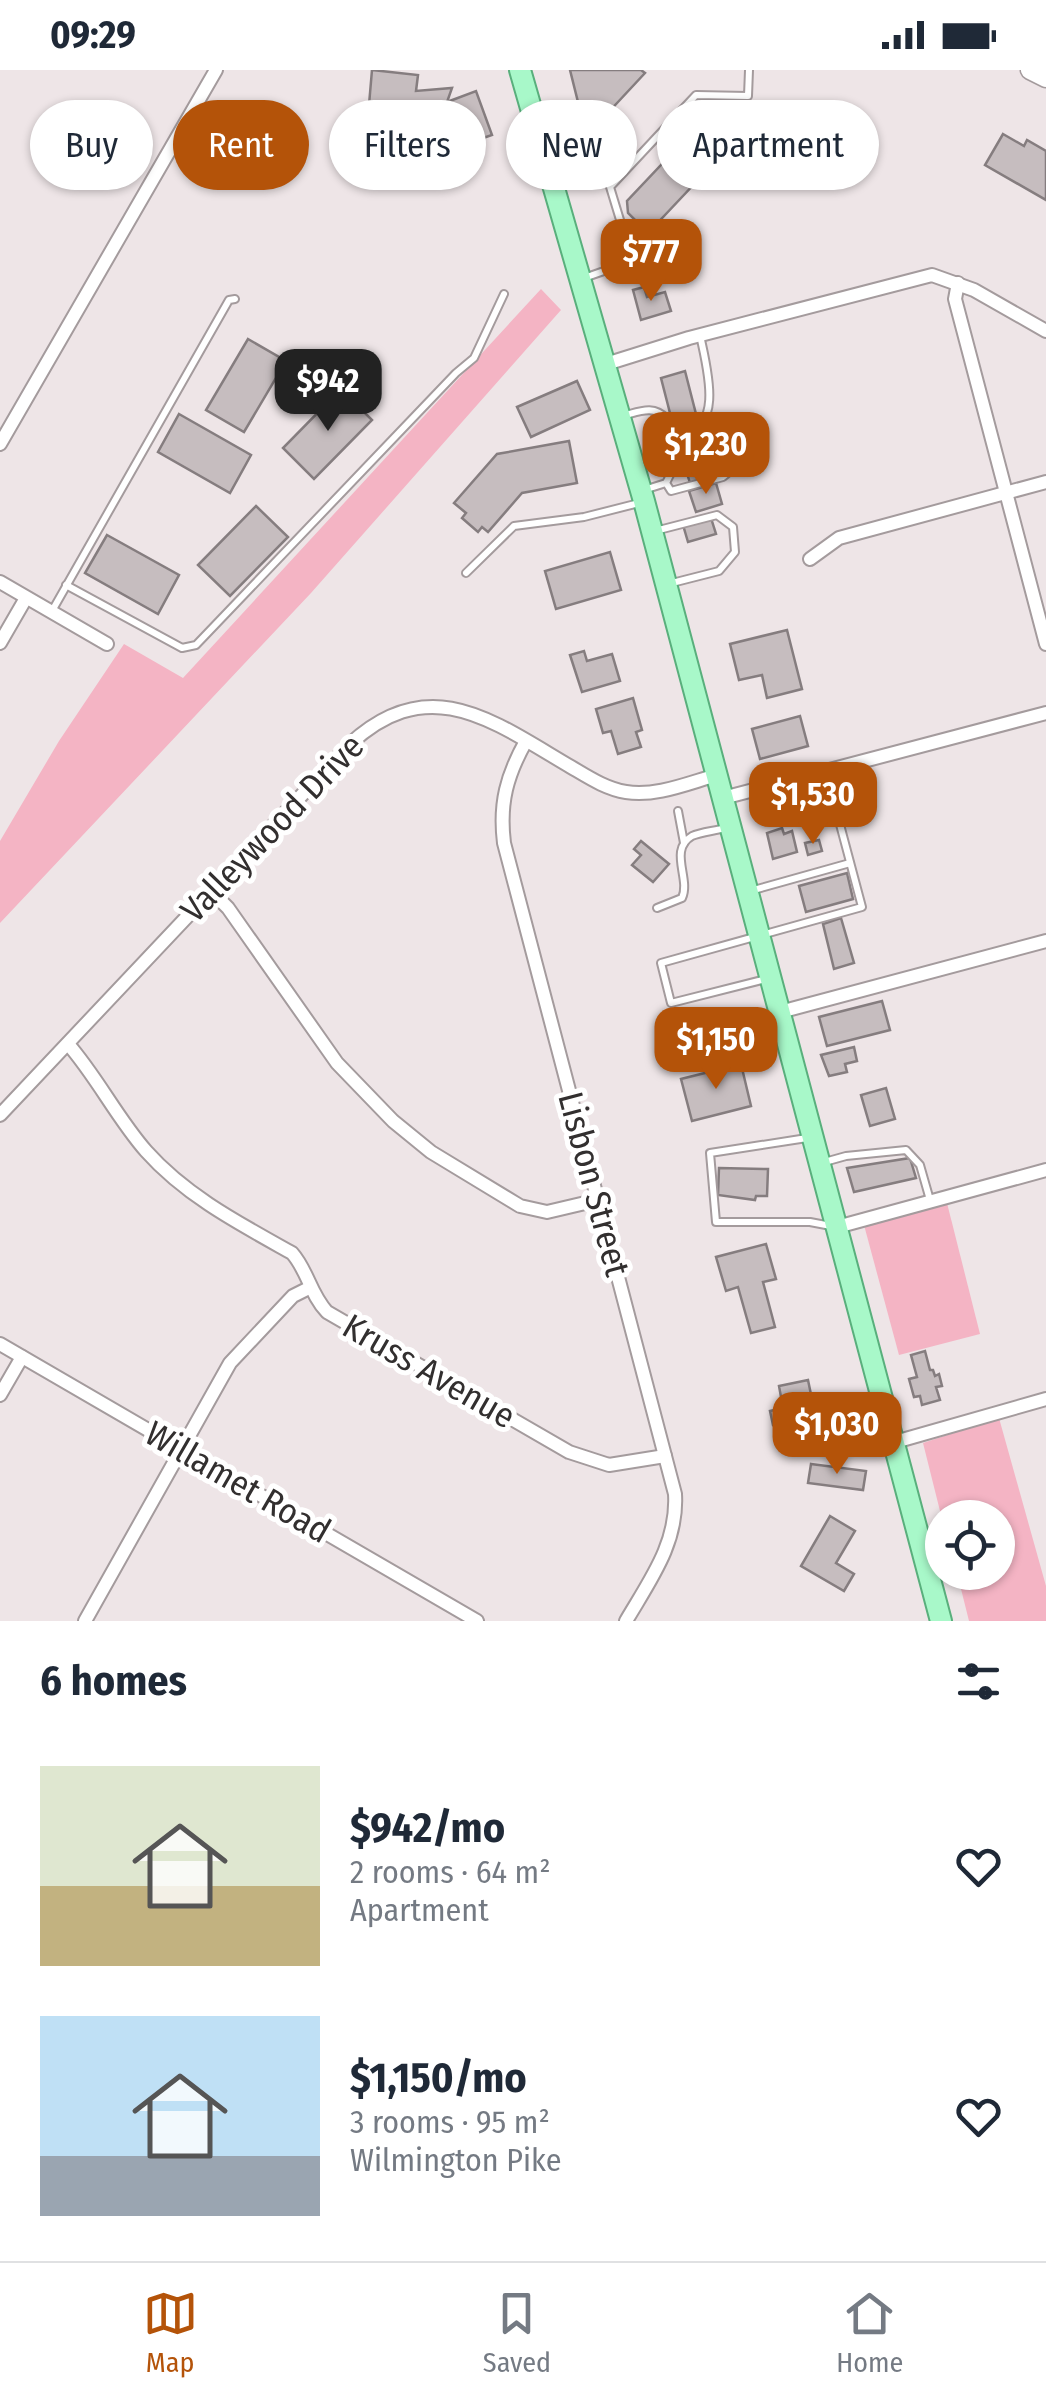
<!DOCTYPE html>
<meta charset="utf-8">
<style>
:root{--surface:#fff;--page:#f6f6f7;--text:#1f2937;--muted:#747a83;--line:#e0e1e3;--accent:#b45309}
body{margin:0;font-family:"Fira Sans Condensed",sans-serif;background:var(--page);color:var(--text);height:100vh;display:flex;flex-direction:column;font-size:38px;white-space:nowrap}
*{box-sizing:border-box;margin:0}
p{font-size:32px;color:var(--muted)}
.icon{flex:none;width:55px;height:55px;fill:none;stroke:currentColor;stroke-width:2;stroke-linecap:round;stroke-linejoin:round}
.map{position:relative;height:1551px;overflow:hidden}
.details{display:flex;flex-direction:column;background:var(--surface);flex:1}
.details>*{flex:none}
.top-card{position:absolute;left:30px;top:30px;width:988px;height:90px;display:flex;gap:20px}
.fabs{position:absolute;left:925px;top:1430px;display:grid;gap:20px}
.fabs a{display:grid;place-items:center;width:90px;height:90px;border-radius:50%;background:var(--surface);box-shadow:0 2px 8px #0004;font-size:50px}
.price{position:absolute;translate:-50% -85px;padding:0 22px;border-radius:20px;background:var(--accent);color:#fff;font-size:32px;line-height:65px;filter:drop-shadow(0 2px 5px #0008)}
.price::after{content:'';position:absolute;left:50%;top:60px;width:30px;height:22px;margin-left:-15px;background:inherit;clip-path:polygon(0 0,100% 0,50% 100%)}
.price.on{background:#222;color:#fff}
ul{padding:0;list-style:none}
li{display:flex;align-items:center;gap:30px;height:250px;padding:0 40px}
li span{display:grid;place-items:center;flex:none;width:280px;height:200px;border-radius:0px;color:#555}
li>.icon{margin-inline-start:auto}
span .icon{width:120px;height:120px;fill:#fffc;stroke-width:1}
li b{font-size:42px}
h2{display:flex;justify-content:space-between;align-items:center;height:120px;padding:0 40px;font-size:42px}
.chip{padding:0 35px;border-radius:45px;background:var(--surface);box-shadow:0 2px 8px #0004;font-size:35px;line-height:90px}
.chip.on{background:var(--accent);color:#fff}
.status{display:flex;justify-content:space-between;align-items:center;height:70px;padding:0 50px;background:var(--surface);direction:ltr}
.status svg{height:28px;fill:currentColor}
.menu{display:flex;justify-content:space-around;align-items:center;height:140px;border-top:2px solid var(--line);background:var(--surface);font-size:28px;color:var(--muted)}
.menu a{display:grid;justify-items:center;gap:5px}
.menu .on{color:var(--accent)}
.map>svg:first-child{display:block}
.green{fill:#f4b4c4}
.building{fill:#c6bdbf;stroke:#857d7f;stroke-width:2.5}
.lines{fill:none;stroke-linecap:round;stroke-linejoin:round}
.lane-casing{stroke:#a49b9d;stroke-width:10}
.street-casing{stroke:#a49b9d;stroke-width:16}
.secondary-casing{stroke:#a49b9d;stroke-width:21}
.primary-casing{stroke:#59af7c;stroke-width:24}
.lane{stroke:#fff;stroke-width:6}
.street{stroke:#fff;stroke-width:12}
.secondary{stroke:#fff;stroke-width:18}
.primary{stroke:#a8f8c9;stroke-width:20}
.labels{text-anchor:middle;stroke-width:10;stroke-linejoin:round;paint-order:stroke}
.street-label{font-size:35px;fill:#322f2f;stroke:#fff}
</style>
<div class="status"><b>09:29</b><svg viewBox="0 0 49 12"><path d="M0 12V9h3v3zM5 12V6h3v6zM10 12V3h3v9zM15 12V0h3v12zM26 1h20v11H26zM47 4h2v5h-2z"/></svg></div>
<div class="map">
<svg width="1046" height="1551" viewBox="0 0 1046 1551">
<rect width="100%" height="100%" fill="#eee5e7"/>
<!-- green -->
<g class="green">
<polygon points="541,219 561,240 311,523 0,853 0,771 59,671 124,574 183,608"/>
<polygon points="947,1133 980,1264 899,1285 864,1155"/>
<polygon points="999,1348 1046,1516 1046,1551 969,1551 957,1503 998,1502 998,1448 942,1449 923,1373"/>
</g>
<!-- building -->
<g class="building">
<polygon points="372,0 418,5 416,21 452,18 447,32 476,21 492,65 463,75 460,101 427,97 426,113 406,107 367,103 370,70 385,73 389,37 369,35"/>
<polygon points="570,0 641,0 645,3 590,62 584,56"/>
<polygon points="726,39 746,59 648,163 628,143 627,131 713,40"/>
<polygon points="1003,64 1024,76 1027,70 1046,81 1046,130 985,95"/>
<polygon points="644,217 647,227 665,222 671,241 641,250 633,220"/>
<polygon points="248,269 286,291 244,362 206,340"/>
<polygon points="685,301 696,344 671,347 661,308"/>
<polygon points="577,311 590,340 531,367 517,337"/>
<polygon points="341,319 372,350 314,409 283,378"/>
<polygon points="179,344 251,385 230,423 158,382"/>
<polygon points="569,371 577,413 522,423 488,462 482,457 478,462 462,448 466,443 454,433 497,384"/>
<polygon points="710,390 714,406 690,413 685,397"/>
<polygon points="716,413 722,434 696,442 689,421"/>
<polygon points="256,436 288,467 230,526 198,495"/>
<polygon points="711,448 716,464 688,472 683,455"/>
<polygon points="107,465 179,505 158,544 85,503"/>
<polygon points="610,482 621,520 556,539 545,501"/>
<polygon points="787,560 802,619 767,628 762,605 739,610 730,574"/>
<polygon points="584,581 587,591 612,584 620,611 582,622 570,585"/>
<polygon points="633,628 642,660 636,662 641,677 618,684 611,661 603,663 596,639"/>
<polygon points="800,646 808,676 760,689 752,659"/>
<polygon points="782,758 784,764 792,761 797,782 773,789 767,763"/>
<polygon points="819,770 822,781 808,785 805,773"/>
<polygon points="641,771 669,794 653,812 632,795 641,785 634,779"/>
<polygon points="847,803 853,829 806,842 799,816"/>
<polygon points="841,848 854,893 834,899 823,854"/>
<polygon points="882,931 890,960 827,976 819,947"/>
<polygon points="732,939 738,962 680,976 677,964 668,967 666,960 673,958 672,955"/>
<polygon points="854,977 857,991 845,994 847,1002 829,1006 821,985"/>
<polygon points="741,994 751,1036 692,1051 681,1009"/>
<polygon points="886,1018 895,1049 870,1056 861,1025"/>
<polygon points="910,1088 916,1108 854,1122 847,1098"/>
<polygon points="719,1098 768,1099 767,1126 756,1126 755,1130 718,1125"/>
<polygon points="766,1174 776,1209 763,1212 775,1257 751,1263 738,1217 726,1221 716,1187"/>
<polygon points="925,1281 930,1300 933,1300 935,1306 939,1304 942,1316 936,1317 940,1330 922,1335 920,1326 914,1327 909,1309 917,1307 911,1285"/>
<polygon points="808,1310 819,1363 789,1369 786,1352 773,1355 770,1341 783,1338 779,1316"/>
<polygon points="811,1394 866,1401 863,1420 808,1413"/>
<polygon points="830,1446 855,1461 836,1493 854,1504 844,1521 801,1496"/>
</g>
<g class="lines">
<defs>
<g id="lane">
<polyline points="584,208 621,195 631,186 610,117 696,25 748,26 749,0"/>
<path d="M622,346C639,342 653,334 667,349C672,355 670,356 679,358C727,366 705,290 700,265"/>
<path d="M647,419L666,413C679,385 682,388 712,380L727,389L729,402L723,407L671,421L666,413"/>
<polyline points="655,461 717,445 733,457 735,482 719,501 672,513"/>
<polyline points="466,503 514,456 584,447 643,432"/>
<polyline points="66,515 182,578 196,575 456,303 474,288 504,224"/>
<polyline points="52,541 229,230 235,229"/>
<polyline points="678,741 684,773"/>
<polyline points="750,821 850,793"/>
<path d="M657,838L682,828C691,809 668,780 692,766C701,762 715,761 725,758"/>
<polyline points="766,909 671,933 661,893 862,837 826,702"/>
<polyline points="807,1068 710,1083 716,1152 810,1152 831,1156"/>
<polyline points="821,1093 846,1086 906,1080 920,1095 930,1130"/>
</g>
<g id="street">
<polyline points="958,213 955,229 1046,574"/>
<polyline points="606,294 689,268 932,205 974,220 1046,261"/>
<polyline points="0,374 216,0"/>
<polyline points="810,489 839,468 1046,412"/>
<polyline points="0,512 107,574"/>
<polyline points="0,573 26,528"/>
<path d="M526,671C507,705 499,733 504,773L675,1424C678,1473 650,1510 626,1551"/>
<polyline points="723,728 1046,643"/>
<polyline points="211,821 228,838 337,993 393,1051 431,1082 520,1136 547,1142 598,1130"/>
<polyline points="780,942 1046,871"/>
<path d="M68,974C97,1007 117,1048 146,1081C186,1126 240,1154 292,1183C308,1201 310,1224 327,1242L569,1382L609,1395L665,1386"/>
<path d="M0,1045L350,674C430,600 494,652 571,697C588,707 606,719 626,722C656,727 688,713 717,705"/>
<polyline points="837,1157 1046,1100"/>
<polyline points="0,1274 477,1551"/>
<polyline points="0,1325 22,1287"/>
<polyline points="895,1372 1046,1329"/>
<polyline points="85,1551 230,1293 293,1226 309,1218"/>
</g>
<polyline id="secondary" points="1030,0 1046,8"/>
<polyline id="primary" points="520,0 644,431 941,1551"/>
</defs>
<!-- lane casing -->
<use href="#lane" class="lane-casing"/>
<!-- street casing -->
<use href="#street" class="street-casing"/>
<!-- secondary casing -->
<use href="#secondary" class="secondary-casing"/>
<!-- primary casing -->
<use href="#primary" class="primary-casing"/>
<!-- lane -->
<use href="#lane" class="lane"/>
<!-- street -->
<use href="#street" class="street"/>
<!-- secondary -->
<use href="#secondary" class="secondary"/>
<!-- primary -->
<use href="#primary" class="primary"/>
</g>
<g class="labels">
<!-- street labels -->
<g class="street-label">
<text transform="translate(272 758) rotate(-46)" y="12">Valleywood Drive</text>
<text transform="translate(594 1114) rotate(75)" y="12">Lisbon Street</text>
<text transform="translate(429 1301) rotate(30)" y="12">Kruss Avenue</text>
<text transform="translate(238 1412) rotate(30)" y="12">Willamet Road</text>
</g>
</g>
</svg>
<div class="fabs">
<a><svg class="icon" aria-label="locate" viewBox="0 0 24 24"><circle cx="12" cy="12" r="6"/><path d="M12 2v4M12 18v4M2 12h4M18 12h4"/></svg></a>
</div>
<b class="price" style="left:651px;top:234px">$777</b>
<b class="price on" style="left:328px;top:364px">$942</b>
<b class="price" style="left:706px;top:427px">$1,230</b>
<b class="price" style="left:813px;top:777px">$1,530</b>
<b class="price" style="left:716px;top:1022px">$1,150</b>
<b class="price" style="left:837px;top:1407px">$1,030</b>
<div class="top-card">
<a class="chip">Buy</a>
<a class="chip on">Rent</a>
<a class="chip">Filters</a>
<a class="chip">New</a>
<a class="chip">Apartment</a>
</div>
</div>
<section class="details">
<h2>6 homes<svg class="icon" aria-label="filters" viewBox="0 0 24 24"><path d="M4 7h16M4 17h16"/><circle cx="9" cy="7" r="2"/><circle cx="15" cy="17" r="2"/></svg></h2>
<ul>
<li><span style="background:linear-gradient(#dfe7d0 60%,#c2b280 0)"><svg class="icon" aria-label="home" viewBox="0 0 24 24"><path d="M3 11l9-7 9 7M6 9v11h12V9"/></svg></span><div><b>$942/mo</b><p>2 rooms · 64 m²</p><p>Apartment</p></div><svg class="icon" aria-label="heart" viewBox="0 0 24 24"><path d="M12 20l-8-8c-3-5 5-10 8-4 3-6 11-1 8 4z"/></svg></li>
<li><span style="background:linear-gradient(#bfe0f5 70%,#9aa5b1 0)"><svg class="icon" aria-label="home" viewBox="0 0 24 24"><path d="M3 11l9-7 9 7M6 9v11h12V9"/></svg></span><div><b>$1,150/mo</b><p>3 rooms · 95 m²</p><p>Wilmington Pike</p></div><svg class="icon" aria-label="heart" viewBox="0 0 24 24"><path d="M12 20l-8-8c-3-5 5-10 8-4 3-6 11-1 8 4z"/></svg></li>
</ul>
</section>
<nav class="menu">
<a class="on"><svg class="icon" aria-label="map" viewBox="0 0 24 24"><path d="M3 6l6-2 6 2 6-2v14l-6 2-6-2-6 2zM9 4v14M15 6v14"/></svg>Map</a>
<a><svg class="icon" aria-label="saved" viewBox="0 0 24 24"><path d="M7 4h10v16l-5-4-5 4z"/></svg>Saved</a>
<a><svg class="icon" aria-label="home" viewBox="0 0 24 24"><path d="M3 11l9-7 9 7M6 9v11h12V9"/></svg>Home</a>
</nav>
